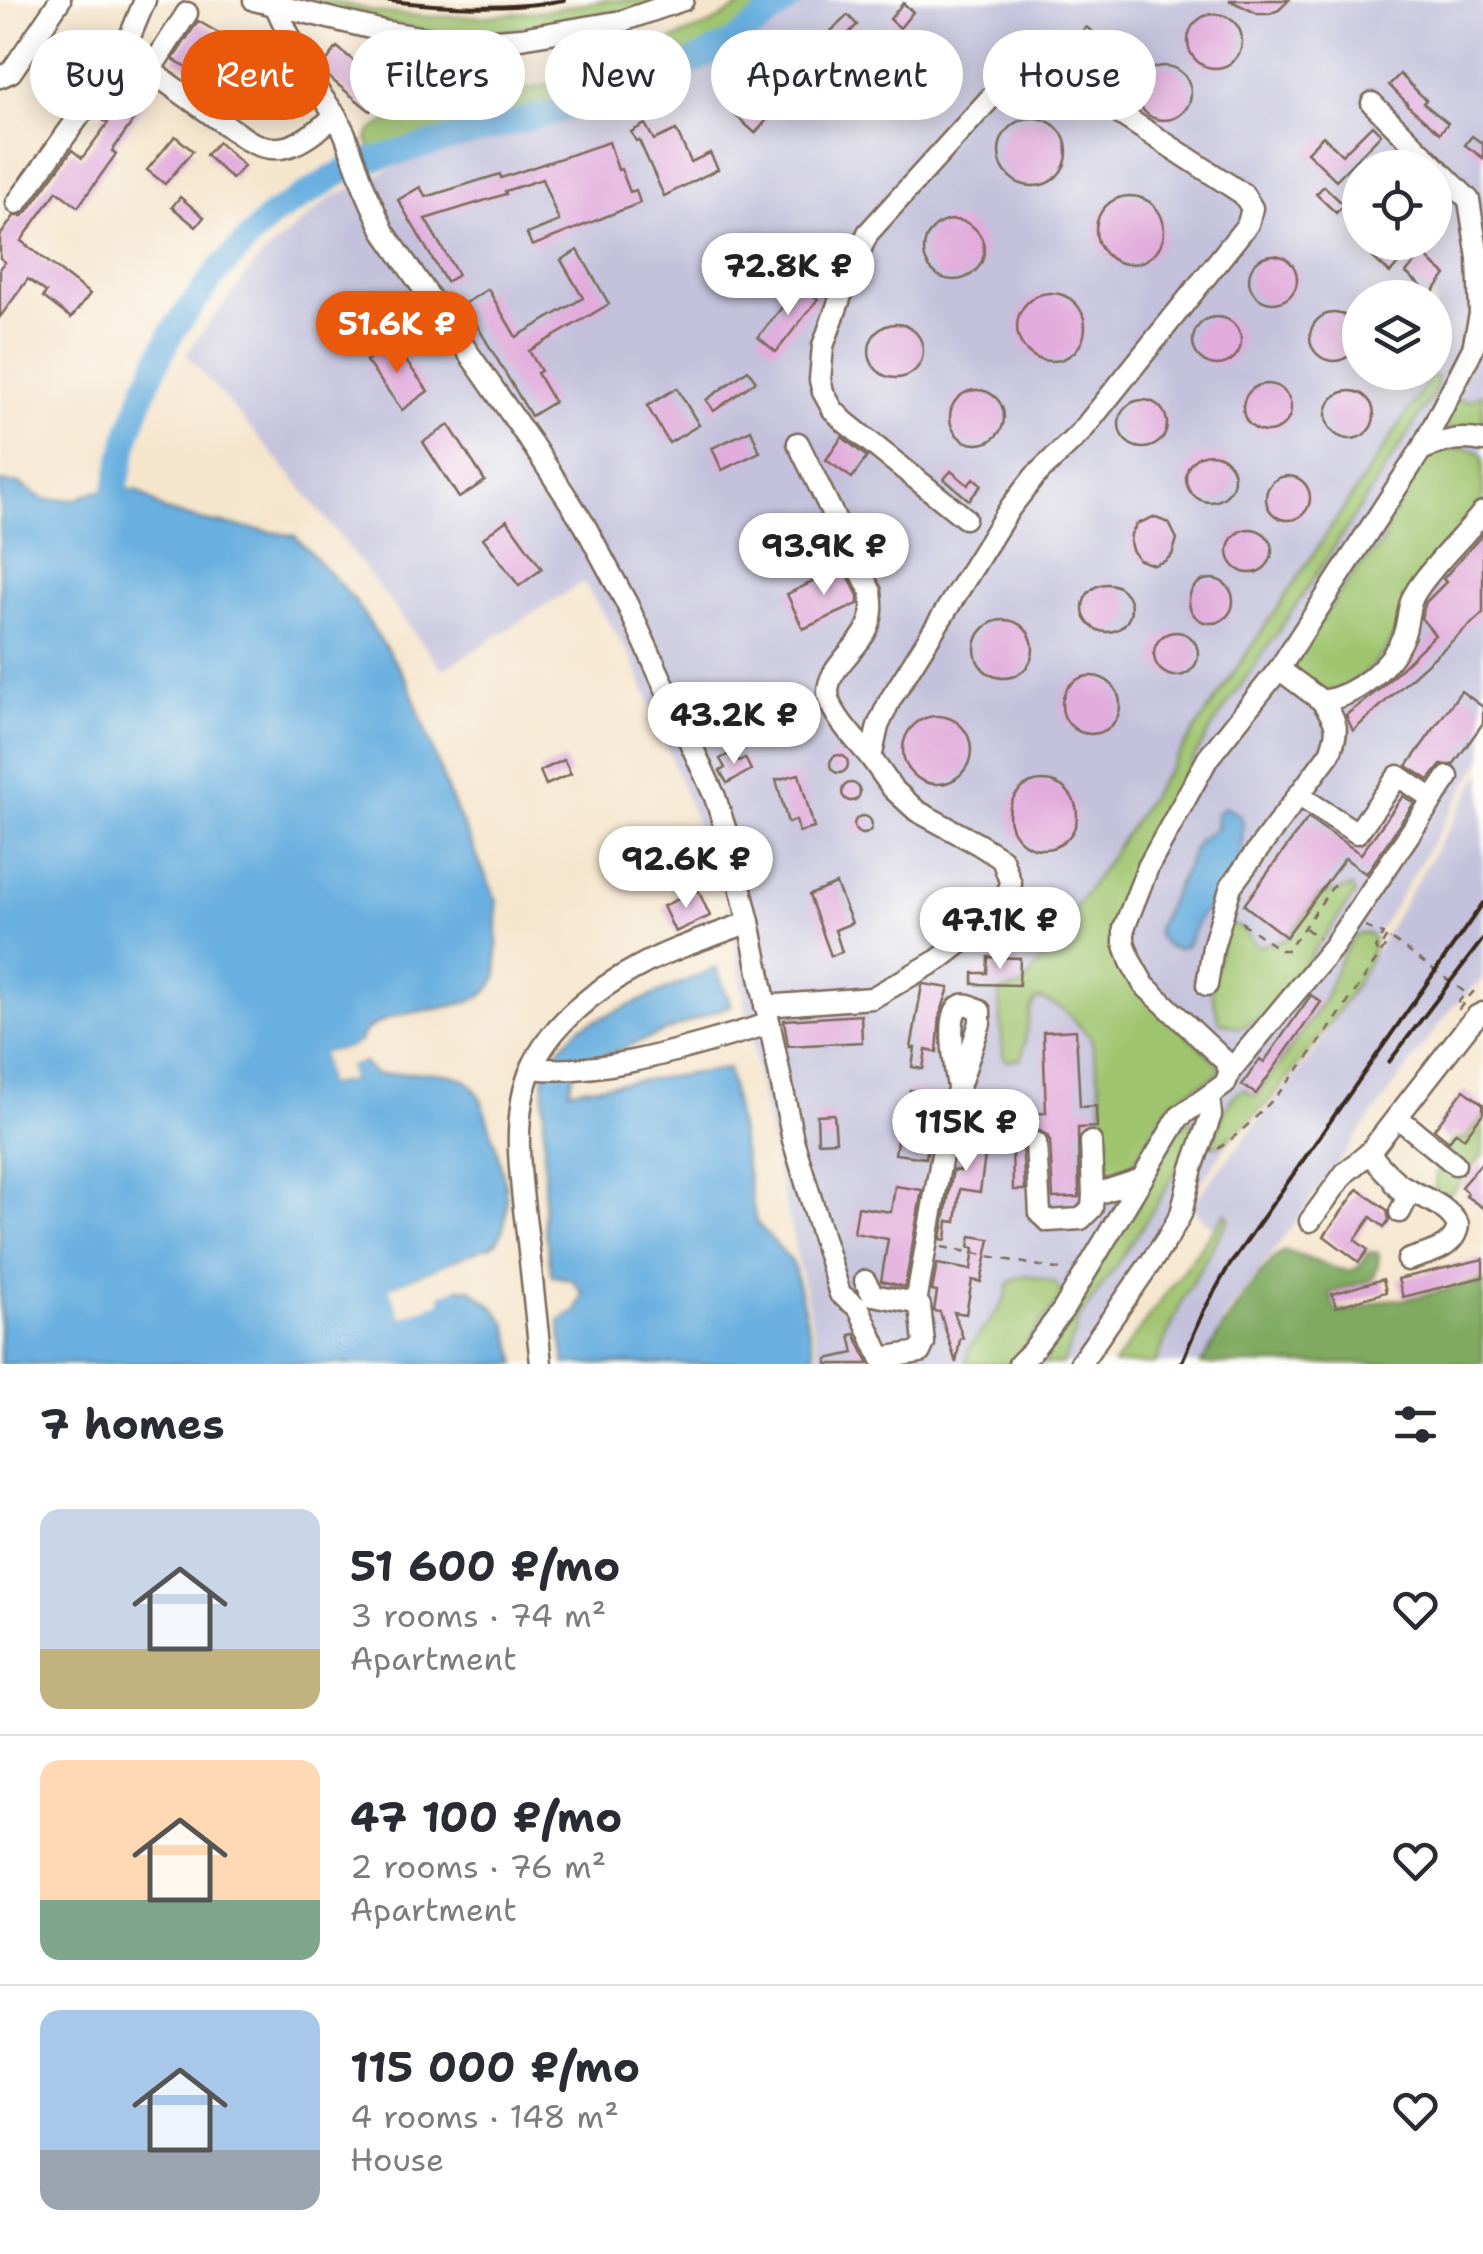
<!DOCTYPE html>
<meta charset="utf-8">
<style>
:root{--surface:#fff;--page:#f7f7f7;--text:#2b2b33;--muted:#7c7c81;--line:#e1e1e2;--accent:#ea580c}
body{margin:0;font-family:"Shantell Sans",sans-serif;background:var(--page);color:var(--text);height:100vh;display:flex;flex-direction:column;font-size:38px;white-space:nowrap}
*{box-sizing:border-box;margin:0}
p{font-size:32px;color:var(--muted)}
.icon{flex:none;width:55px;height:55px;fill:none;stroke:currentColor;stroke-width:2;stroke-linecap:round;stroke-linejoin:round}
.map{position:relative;height:1364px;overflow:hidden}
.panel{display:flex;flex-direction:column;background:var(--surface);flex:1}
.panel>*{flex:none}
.top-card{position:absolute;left:30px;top:30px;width:1425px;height:90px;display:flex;gap:20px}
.fabs{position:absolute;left:1342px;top:150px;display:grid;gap:20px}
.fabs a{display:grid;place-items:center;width:110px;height:110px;border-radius:50%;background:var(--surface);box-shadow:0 5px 25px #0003;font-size:50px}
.price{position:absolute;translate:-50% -85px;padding:0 22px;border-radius:35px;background:#fff;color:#222;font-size:32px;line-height:65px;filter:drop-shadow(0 2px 5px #0008)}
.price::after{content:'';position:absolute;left:50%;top:60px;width:30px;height:22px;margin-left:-15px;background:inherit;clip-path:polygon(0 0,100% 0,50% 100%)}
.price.selected{background:var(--accent);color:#fff}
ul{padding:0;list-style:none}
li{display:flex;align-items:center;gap:30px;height:250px;padding:0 40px}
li+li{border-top:2px solid var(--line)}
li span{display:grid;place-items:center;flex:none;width:280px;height:200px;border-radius:20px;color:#555}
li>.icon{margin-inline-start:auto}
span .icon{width:120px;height:120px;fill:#fffc;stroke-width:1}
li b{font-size:42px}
h2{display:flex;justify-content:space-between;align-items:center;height:120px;padding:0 40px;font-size:42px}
.tag{padding:0 35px;border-radius:45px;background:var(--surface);box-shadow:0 5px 25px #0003;font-size:35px;line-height:90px}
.tag.selected{background:var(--accent);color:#fff}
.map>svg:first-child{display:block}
.industrial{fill:#c3c1db;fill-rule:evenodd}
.green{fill:#9fc46e;stroke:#6d7746;stroke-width:2.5}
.forest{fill:#7faa61;stroke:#5d6a40;stroke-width:2.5}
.water{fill:#69afdf;stroke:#526c7e;stroke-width:2.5}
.pier{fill:#f5e5cc}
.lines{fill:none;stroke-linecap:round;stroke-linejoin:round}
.river{stroke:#69afdf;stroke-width:25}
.building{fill:#e1acdc}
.minor-casing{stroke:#7c6b5b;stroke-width:25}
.path{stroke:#7c6b5b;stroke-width:2.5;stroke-dasharray:8 8;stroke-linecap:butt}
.minor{stroke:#fff;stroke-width:20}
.rail{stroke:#3b2a1e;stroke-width:4}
</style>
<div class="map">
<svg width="1483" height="1364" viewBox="0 0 1483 1364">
<rect width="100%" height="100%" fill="#fdfcf7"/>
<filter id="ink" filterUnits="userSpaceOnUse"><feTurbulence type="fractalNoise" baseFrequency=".01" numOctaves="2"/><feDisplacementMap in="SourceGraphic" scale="20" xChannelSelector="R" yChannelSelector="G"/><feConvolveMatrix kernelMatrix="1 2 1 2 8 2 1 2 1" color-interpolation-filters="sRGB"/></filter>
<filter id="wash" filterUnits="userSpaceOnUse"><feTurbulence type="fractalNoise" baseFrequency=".0048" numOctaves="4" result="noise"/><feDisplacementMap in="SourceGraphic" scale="40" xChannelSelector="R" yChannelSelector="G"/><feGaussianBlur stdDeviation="2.25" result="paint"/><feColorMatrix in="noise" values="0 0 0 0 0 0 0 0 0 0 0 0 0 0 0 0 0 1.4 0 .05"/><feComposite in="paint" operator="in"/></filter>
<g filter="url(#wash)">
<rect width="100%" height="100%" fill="#f5e5cc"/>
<!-- industrial -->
<g class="industrial">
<path d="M812,0H1483V758L1385,921L1325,1004L1075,1364H821L760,1091L729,906L633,660L583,582L443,670L297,482L186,354L259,259L331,198L430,150L672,83L737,47ZM1360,168H1435V242H1360ZM1360,298H1435V372H1360Z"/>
<polygon points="1483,771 1483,978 1452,1007 1226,1316 1204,1364 1151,1364 1218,1230 1189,1207 1316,1050"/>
</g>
<!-- green -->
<g class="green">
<polygon points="273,0 328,0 376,12 428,17 488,16 556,9 604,0 676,0 666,4 461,39"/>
<polygon points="751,0 809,0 669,84 486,129 382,160 376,160 367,139 371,131 383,123 421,109 575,80 711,24"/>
<path d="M1432,375L1436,377L1437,386L1434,394L1301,598L1211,729L1134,860L1116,911L1113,945L1133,983L1220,1066L1217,1074L1169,1103L1127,1174H1106L1100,1085L1091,1038L1063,1009L1042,999L1036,1000L1030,1011L1022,1059L1007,1061L1003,1055L999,995C1007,987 1016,991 1024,985C1160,781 1298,580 1432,375Z"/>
<polygon points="1483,394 1483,431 1466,428 1446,428 1443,424 1456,401 1460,398 1467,401"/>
<polygon points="1466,448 1477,451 1483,458 1483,498 1479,506 1386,650 1363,676 1335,691 1326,691 1293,671 1292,665 1325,614 1362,563 1384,542 1389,523 1426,457 1439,449"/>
<path d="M1352,887L1355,894L1275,1005L1255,1021L1239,1028L1219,1022L1211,989L1226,924C1242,924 1248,938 1258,946L1286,940L1319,896Z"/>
<path d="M1367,933L1374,938C1378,968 1284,1086 1260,1111C1248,1124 1232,1135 1219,1146H1212V1142C1219,1124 1226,1097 1244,1089L1254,1096L1257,1095L1323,1002L1338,964L1352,939L1359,934Z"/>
<path d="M1483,1116V1155L1445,1200L1434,1195C1436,1173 1437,1148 1459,1138L1465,1140Z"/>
<path d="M1191,1120L1195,1121C1199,1153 1099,1290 1076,1323L1077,1330L1062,1364H1044L1051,1337L1142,1198L1176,1130Z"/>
<polygon points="1226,1212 1229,1218 1184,1297 1155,1364 1114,1364"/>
<polygon points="1026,1275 1054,1282 1063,1295 1010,1364 967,1364 968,1349 994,1316 1005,1299 1009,1283 1014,1279"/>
</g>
<!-- forest -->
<path class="forest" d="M1285,1251C1302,1255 1337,1273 1352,1270C1360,1268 1365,1259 1369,1252L1378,1253C1381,1258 1376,1271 1374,1278L1372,1280L1330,1293L1335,1311C1359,1316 1379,1295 1402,1300L1483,1281V1364H1201C1215,1341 1263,1259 1285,1251Z"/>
<!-- water -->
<g class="water">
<path d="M0,482L20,484L44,500L77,499L92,492L137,490L165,511L205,521L295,536L354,600L407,680L448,792L497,901V974C489,1015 415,1005 384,1020C378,1023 369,1028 364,1033C356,1043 366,1038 355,1045C346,1051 334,1051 324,1053L327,1084L351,1080L349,1066L362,1062L376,1075C401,1074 443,1068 465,1080C474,1085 479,1096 483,1105C494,1143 522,1209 495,1244L390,1288L402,1318L442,1301L439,1295L457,1288L471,1289L493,1307L507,1324L517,1364H0Z"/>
<path d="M1225,807L1241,816L1243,825L1240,863L1210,907L1201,914L1186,946C1173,953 1154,942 1158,926L1198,841L1217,828L1216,814Z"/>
<polygon points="716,968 731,1005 576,1067 569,1090 728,1069 756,1222 793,1263 817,1364 565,1364 559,1321 576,1312 583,1293 571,1279 552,1276 544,1225 544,1075 557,1051 580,1027"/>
</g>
<!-- pier -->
<g class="pier">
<polygon points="359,1043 360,1048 352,1053 329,1057 332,1079 346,1076 344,1066 346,1062 361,1058 362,1062 349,1066 351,1080 327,1084 323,1053 350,1048"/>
<polygon points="486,1248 488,1252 396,1291 404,1312 435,1299 435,1294 438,1291 455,1283 457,1288 440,1295 442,1302 402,1318 389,1288"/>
</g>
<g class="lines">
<!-- river -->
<polyline class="river" points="115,491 129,433 147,384 172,332 216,273 271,216 355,164 577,106 655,81 735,41 789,0"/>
</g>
<g id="blocks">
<!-- building -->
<g class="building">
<polygon points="1229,0 1289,0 1279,10 1269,14 1258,14"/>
<polygon points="903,3 913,12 900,28 890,19"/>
<circle cx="1215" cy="41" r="27"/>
<polygon points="848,15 857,25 840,42 830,32"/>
<polygon points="198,21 267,61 245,98 234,92 225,107 187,80 192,70 173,59"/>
<polygon points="1086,27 1124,53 1105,82 1067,55"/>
<polygon points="818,37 828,46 815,60 806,52"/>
<polygon points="337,47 388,89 370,111 320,70"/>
<polygon points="821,59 830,67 817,82 808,74"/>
<polygon points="779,64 800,83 755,133 734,114"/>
<circle cx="1164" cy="93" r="27"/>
<polygon points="1400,74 1426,100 1423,103 1448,123 1440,133 1406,104 1407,103 1389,85"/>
<polygon points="124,85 147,101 112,151 116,154 78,207 57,191 21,241 90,294 71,318 43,297 46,292 28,279 0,317 0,269 5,262 0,258 0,236 14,216 22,216 28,211 72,150 82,158 108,123 101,119"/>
<circle cx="1033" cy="152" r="34"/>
<polygon points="645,124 654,140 676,130 691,162 710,153 718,169 664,196 639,140 636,141 631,132"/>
<polygon points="1372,125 1381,134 1336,180 1307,152 1323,136 1342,155"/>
<polygon points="175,136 193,151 165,184 147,170"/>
<polygon points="1472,136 1483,144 1483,158 1465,145"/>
<polygon points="218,142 244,166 232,179 206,155"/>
<polygon points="609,142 618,170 621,169 630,192 636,190 640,203 532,246 527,234 559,221 542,179 505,191 506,194 425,219 458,275 446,282 398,200 420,187 426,197 500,174 501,178"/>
<polygon points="1324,186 1344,205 1336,213 1316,194"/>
<circle cx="1130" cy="230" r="34"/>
<polygon points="180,197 204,217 196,227 172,207"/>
<circle cx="954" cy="250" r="30"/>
<polygon points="1381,249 1398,264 1390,273 1373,258"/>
<polygon points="578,250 609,304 529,351 541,371 537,373 554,402 531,416 464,304 488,289 516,337 583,298 561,260"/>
<polygon points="1422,254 1446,275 1431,294 1406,273"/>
<circle cx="1273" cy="279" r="24"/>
<polygon points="800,285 818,299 776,352 758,337"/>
<circle cx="1051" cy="327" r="34"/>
<circle cx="1334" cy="337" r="24"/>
<circle cx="1217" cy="341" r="24"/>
<circle cx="896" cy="351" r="27"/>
<polygon points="392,342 428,391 402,410 366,361"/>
<polygon points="748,370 756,381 714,411 706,400"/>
<circle cx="1267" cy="408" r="24"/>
<polygon points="677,388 699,425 669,443 647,406"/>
<circle cx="977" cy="417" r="27"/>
<circle cx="1350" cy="415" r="24"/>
<circle cx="1143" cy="424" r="24"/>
<polygon points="449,425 485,481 459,498 423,442"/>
<polygon points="751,430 760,452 722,470 712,448"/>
<polygon points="842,437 867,457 852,478 826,460"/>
<circle cx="1210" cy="478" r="24"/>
<polygon points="951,471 968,485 974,478 982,485 969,500 944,479"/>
<circle cx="1288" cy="498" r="22"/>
<polygon points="1153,517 1169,523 1177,539 1172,555 1165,561 1154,565 1139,560 1132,550 1130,542 1131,534 1137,524"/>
<polygon points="507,520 542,569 519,586 483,538"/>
<circle cx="1250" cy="551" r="22"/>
<polygon points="1483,534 1483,613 1353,731 1346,715 1381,688 1435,635 1421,618 1426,602 1446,582 1443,579"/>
<polygon points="844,567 858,596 858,604 803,629 787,594"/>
<circle cx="1211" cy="601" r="22"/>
<circle cx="1107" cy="608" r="24"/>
<circle cx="1004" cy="649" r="29"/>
<circle cx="1176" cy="654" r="22"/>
<circle cx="1091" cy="705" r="29"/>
<polygon points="1461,691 1483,707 1483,723 1453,765 1441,765 1429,780 1407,766"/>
<circle cx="937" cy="750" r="34"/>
<polygon points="733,752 739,761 745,758 751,770 727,783 720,771 725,768 720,759"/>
<circle cx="839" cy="764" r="9"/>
<polygon points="564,760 571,774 546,785 540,771"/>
<polygon points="799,774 814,828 799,832 796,820 788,823 776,780"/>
<circle cx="1043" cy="815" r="34"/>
<circle cx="851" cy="792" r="9"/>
<polygon points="1403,796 1414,803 1366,874 1345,858 1286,937 1244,905 1308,818 1361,854"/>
<circle cx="863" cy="825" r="9"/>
<polygon points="836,884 852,923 835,930 842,952 831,956 809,895"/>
<polygon points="698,890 710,916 675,932 663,906"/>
<polygon points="988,957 1020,958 1019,985 973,984 973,973 987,973"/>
<polygon points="924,984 949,988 940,1015 937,1052 926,1050 923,1069 912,1067 915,1048 911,1048 922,985"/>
<polygon points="1311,995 1321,1002 1256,1094 1242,1085 1260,1059 1264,1062"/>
<polygon points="861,1015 862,1042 788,1046 784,1020"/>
<polygon points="1076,1030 1080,1107 1096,1106 1097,1127 1078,1128 1079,1197 1053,1198 1050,1141 1047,1135 1036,1129 1028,1132 1022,1143 1025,1190 1013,1190 1012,1144 1018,1144 1017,1114 1046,1113 1043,1032"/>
<polygon points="910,1090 935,1094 926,1158 895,1154 899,1128 905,1129"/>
<polygon points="1464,1090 1483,1104 1483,1113 1464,1138 1456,1132 1449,1141 1434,1129"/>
<polygon points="834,1114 836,1141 818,1142 817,1115"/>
<polygon points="966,1131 988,1134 980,1192 960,1189 956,1222 948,1221 946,1240 941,1239 953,1170 960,1171"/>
<polygon points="1483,1161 1483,1208 1466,1196 1468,1194 1461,1187"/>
<polygon points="895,1186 922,1190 905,1287 881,1281 888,1239 854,1233 858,1207 891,1212"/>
<polygon points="1358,1189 1387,1210 1389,1220 1384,1227 1371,1217 1355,1240 1368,1250 1359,1262 1324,1236"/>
<polygon points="971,1236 990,1239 981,1282 972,1280 966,1314 954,1312 963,1338 960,1339 956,1363 940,1312 934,1311 937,1292 932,1291 937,1264 971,1270 974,1248 969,1247"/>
<polygon points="1483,1259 1483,1277 1403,1297 1398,1279"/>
<polygon points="1383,1279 1386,1292 1336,1307 1332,1294"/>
<polygon points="855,1334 869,1364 827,1364 827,1359 854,1353 850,1335"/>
</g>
</g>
</g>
<g filter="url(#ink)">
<use href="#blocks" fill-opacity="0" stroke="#7c6b5b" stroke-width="2.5"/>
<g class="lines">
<defs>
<g id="minor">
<polyline points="254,0 387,32 459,43 521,38 622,21 683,0"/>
<path d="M276,7L309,79L336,116L345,134L364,187L384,232L532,444L584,524L627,604L715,797L728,837L749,922L793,1140L840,1294L859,1308L881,1358L920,1352L924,1343L920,1306L916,1303L948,1120L980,1023V1011C937,980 956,1071 958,1088"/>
<path d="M187,13L154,64L155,74L247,140C285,161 306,138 336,116"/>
<polyline points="0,77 11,72 60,0"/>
<polyline points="17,203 121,58 145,0"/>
<path d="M798,443L871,592C873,606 873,618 866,631C855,652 822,673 829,699C834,718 859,743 871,758"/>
<path d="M1421,450C1443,441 1459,436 1483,441"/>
<path d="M1279,669L1322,701C1357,696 1391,667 1404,634C1409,619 1407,604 1417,590C1436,561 1462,539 1483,512"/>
<polyline points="1298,795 1357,833 1398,776 1433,799"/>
<path d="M1207,985L1213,947L1231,886L1330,753C1340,727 1337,723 1322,701"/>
<polyline points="765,1006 872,998 938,960 992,919 1001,907 1011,884 1002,859 978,844 917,811 893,789 871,758 878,726 890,700 1010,508 1035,476 1081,432 1248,224 1252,208 1243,194 1105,104 1051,77 1031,76 996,92 868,233 847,279 823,346 820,380 823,392 833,410 845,422 965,518"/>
<path d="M532,1068C605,1077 698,1044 769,1024"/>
<polyline points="1230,1071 1225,1061 1144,985 1131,962 1124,942 1124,928 1148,867 1208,758 1279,669 1421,450 1473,348 1480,314 1478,258 1469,200 1372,103"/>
<polyline points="1397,1117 1455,1164"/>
<polyline points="1091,1142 1093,1195 1142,1179"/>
<polyline points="1036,1143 1040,1214 1048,1221 1081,1219 1092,1208 1093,1195"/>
<path d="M1369,1153C1378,1164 1386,1174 1398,1183C1418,1197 1445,1202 1458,1225C1455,1249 1428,1253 1408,1260"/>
<polyline points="1394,1183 1407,1198 1400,1212"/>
<polyline points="1310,1221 1345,1173 1369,1153 1468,1026 1477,1016 1483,1013"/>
<polyline points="865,1281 873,1295 916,1303"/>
<path d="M541,1364C537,1323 532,1283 528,1242C522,1189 509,1118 532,1067C552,1024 594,990 636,968C672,948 711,937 749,922"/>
<polyline points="1019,1364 1032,1351 1063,1310 1179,1117 1225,1084 1230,1071 1333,947 1448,777"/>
<polyline points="1080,1364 1167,1239 1181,1214 1192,1168 1211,1115 1209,1096"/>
</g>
</defs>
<!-- minor casing -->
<use href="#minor" class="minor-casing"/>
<!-- path -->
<g class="path">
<polyline points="1241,922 1280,950 1288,950 1336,882"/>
<polyline points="1365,927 1383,934 1375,948 1378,951 1387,936 1466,993 1455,1006 1459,1009 1473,992 1482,995"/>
<polyline points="1305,928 1319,938"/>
<path d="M1218,1149C1285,1102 1345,1007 1390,939"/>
<polyline points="942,1247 1066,1271"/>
</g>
<!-- minor -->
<use href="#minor" class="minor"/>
<!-- rail -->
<g class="rail">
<path d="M381,0C441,7 505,11 564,0"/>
<polyline points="1389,1062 1483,939"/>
<polyline points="1181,1364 1204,1310 1227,1269 1483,903"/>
</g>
</g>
</g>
</svg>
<div class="fabs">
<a><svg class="icon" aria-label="locate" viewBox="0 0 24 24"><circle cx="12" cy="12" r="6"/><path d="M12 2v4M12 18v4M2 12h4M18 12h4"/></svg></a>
<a><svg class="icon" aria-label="layers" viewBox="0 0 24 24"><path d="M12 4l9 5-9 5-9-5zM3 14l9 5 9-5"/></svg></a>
</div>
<b class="price" style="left:788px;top:318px">72.8K ₽</b>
<b class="price selected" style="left:397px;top:376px">51.6K ₽</b>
<b class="price" style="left:824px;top:598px">93.9K ₽</b>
<b class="price" style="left:734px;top:767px">43.2K ₽</b>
<b class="price" style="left:686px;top:911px">92.6K ₽</b>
<b class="price" style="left:1000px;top:972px">47.1K ₽</b>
<b class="price" style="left:966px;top:1174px">115K ₽</b>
<div class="top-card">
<a class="tag">Buy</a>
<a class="tag selected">Rent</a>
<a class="tag">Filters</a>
<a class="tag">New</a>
<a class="tag">Apartment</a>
<a class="tag">House</a>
</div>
</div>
<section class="panel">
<h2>7 homes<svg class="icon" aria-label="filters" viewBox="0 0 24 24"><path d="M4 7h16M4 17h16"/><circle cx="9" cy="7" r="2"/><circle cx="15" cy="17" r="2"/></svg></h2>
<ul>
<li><span style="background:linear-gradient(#c9d6e8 70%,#c2b280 0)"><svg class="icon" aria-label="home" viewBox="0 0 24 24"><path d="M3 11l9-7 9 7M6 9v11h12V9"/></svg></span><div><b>51 600 ₽/mo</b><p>3 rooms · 74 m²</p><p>Apartment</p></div><svg class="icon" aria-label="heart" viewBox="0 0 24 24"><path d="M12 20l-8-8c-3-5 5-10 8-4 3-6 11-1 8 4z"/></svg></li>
<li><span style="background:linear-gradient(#ffd9b3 70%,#7fa58c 0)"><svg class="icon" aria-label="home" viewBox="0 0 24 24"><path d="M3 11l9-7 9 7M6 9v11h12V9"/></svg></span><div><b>47 100 ₽/mo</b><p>2 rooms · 76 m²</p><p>Apartment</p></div><svg class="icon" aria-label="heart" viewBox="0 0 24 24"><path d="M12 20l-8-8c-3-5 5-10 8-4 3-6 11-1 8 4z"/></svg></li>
<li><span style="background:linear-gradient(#a9c7e8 70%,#9aa5b1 0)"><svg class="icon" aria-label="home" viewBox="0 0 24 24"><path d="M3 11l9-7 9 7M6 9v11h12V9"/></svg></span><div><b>115 000 ₽/mo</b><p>4 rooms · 148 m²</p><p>House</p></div><svg class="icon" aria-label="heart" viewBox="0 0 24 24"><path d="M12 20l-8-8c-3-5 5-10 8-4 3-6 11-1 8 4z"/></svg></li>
</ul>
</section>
